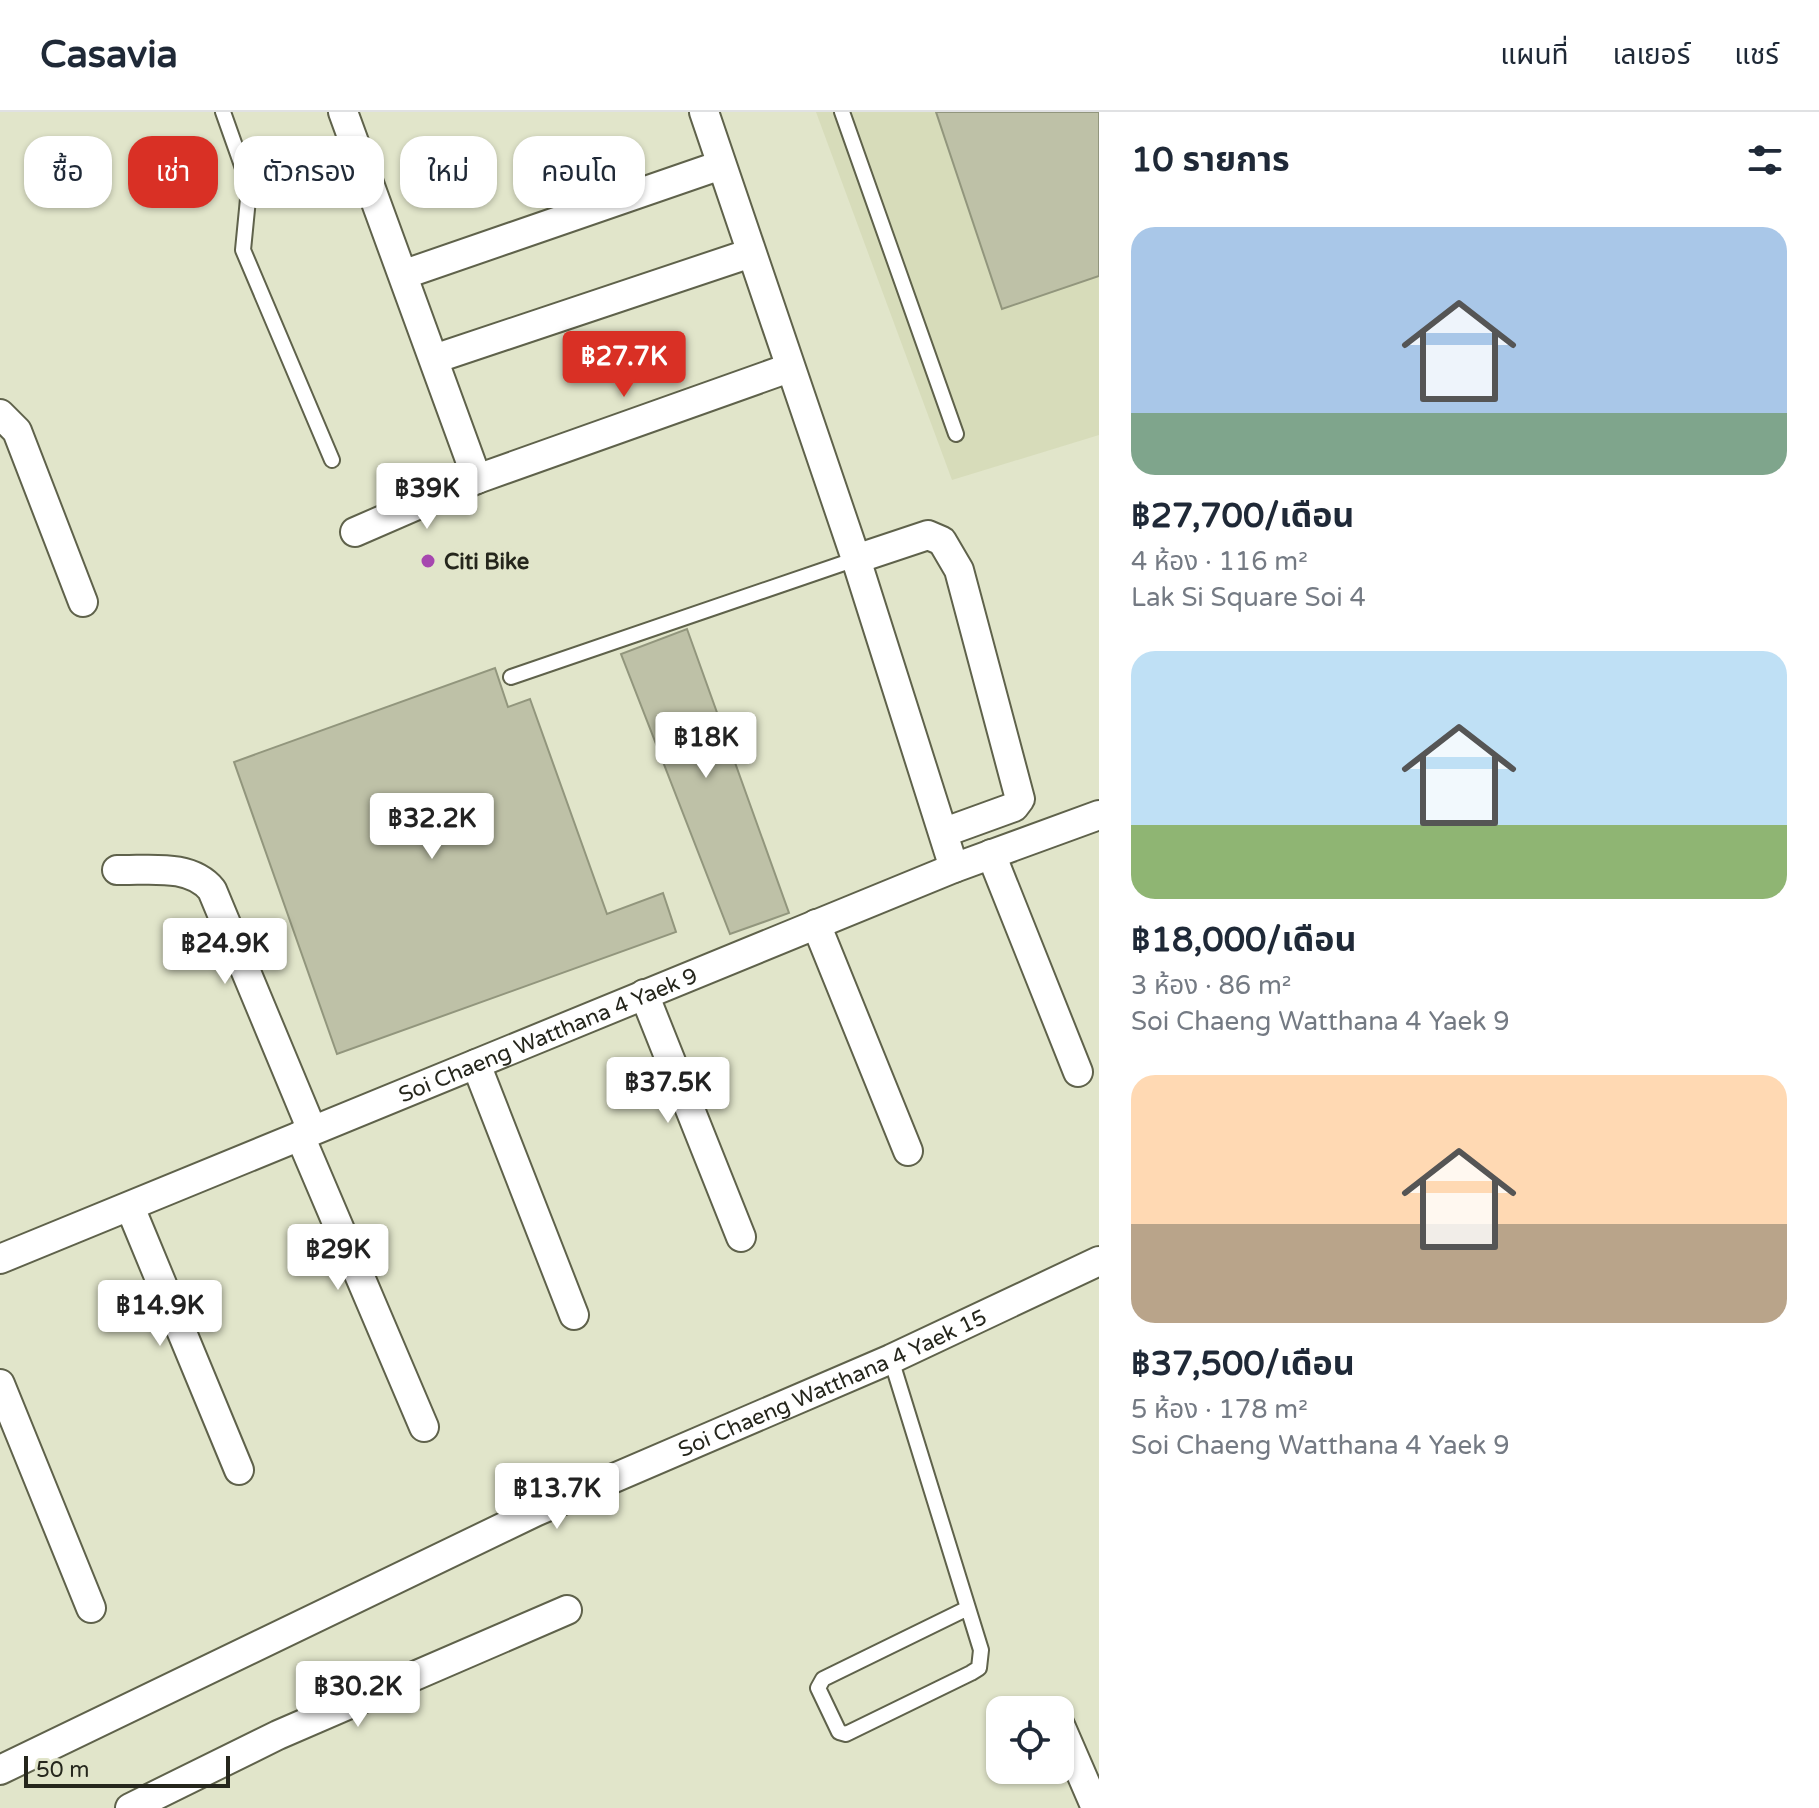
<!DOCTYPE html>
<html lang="th">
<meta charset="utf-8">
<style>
:root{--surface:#fff;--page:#f2f2f3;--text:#1f2937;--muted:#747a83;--line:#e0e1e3;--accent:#d93025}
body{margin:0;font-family:"Varela Round","Noto Sans Thai",sans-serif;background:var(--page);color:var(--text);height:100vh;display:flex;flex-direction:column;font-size:30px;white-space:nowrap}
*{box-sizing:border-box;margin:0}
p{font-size:26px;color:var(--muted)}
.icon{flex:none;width:44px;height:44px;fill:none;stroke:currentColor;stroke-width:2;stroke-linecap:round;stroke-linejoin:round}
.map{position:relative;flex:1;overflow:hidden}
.details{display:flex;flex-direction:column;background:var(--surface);width:720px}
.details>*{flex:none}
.hud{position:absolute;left:24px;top:24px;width:760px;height:72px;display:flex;gap:16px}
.tools{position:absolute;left:986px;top:1584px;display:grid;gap:16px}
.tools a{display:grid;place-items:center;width:88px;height:88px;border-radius:16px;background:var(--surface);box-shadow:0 2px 6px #0004;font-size:40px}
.scale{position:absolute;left:24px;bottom:20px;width:206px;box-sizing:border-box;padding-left:8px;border:4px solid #25261c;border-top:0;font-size:22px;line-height:28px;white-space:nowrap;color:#25261c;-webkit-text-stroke:6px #e1e5ca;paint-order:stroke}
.price{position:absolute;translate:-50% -68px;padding:0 18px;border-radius:8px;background:#fff;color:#222;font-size:26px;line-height:52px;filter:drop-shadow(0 2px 4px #0008)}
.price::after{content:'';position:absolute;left:50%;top:48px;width:24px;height:18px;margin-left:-12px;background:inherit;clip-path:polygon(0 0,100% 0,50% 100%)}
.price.current{background:var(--accent);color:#fff}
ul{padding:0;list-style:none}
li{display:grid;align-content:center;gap:16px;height:424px;padding:0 32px}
li span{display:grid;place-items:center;height:248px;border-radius:24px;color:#555}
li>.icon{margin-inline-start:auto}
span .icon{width:144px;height:144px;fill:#fffc;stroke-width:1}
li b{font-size:34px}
h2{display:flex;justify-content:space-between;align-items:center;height:96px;padding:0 32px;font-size:34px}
.chip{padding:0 28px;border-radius:24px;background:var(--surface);box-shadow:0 2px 6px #0004;font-size:28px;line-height:72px}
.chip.current{background:var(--accent);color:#fff}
header{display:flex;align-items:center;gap:48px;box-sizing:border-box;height:112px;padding:0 40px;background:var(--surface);border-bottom:2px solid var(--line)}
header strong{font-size:38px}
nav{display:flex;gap:44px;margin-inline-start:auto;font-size:28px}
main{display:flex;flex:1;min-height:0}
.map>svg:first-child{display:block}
.built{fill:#d7dcba}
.building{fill:#bec1a7;stroke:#92967d;stroke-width:2}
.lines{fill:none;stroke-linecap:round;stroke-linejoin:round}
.service-casing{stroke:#5f624b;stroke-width:18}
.minor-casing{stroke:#5f624b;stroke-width:32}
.service{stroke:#fff;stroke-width:14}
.minor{stroke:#fff;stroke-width:28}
.poi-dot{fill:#a647af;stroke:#e1e5ca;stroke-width:3}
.labels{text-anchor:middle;stroke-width:8;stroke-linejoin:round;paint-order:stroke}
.poi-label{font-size:22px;font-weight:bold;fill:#25261c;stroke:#e1e5ca;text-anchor:start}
.street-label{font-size:22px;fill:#25261c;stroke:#e1e5ca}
</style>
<header>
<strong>Casavia</strong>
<nav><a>แผนที่</a><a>เลเยอร์</a><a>แชร์</a></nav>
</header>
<main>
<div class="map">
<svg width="1099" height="1696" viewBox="0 0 1099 1696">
<rect width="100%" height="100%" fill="#e1e5ca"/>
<!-- built -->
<polygon class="built" points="816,0 1099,0 1099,323 952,368"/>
<!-- building -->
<g class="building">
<polygon points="936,0 1099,0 1099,164 1002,197"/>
<polygon points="687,517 789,801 730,822 621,542"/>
<polygon points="495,556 508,595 530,587 607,802 663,781 676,820 337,942 234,650"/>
</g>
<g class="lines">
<defs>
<g id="service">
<polyline points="223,0 245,62 248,87 243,138 332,348"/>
<polyline points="842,0 956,322"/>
<polyline points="511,565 856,447"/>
<polyline points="891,1247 981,1538 979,1556 971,1561 846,1622 839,1620 818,1576 823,1567 966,1497"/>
</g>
<g id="minor">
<polyline points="343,0 477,367"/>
<polyline points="704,0 856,447 954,756"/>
<polyline points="405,162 721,53"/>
<polyline points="434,247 751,141"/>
<polyline points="0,302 17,319 83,490"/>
<polyline points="355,420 477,367 789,256"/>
<polyline points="856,447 928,423 942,429 959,458 1020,687 1014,695 945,720"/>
<polyline points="991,742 1078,960"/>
<path d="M117,758C148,759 190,751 212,778L312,1018"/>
<polyline points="816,812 908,1039"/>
<polyline points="644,882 741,1125"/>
<polyline points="476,952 574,1203"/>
<polyline points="300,1024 424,1315"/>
<polyline points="130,1095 239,1358"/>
<path id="s1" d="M0,1147L954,756L1099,703"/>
<polyline points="0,1272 91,1496"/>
<polyline points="1060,1613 1096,1696"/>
<path id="s2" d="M0,1658L535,1400L891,1247L1099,1149"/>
<polyline points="130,1696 278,1623 567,1498"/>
</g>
</defs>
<!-- service casing -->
<use href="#service" class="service-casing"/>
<!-- minor casing -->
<use href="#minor" class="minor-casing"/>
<!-- service -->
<use href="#service" class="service"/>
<!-- minor -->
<use href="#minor" class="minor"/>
</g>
<!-- markers -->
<circle class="poi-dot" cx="428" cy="449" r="8"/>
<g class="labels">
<!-- poi labels -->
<g class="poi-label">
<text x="444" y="457">Citi Bike</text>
</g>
<!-- street labels -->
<g class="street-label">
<text dy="8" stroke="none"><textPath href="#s1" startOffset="592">Soi Chaeng Watthana 4 Yaek 9</textPath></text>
<text dy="8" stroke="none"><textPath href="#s2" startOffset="918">Soi Chaeng Watthana 4 Yaek 15</textPath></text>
</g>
</g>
</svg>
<div class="tools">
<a><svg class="icon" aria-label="locate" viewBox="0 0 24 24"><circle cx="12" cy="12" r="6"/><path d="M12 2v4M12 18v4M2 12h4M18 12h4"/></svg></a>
</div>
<div class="scale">50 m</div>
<b class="price current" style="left:624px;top:287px">฿27.7K</b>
<b class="price" style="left:427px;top:419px">฿39K</b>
<b class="price" style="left:706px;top:668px">฿18K</b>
<b class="price" style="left:432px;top:749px">฿32.2K</b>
<b class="price" style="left:225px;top:874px">฿24.9K</b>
<b class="price" style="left:668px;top:1013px">฿37.5K</b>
<b class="price" style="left:338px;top:1180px">฿29K</b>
<b class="price" style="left:160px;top:1236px">฿14.9K</b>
<b class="price" style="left:557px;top:1419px">฿13.7K</b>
<b class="price" style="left:358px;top:1617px">฿30.2K</b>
<div class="hud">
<a class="chip">ซื้อ</a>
<a class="chip current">เช่า</a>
<a class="chip">ตัวกรอง</a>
<a class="chip">ใหม่</a>
<a class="chip">คอนโด</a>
</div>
</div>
<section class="details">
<h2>10 รายการ<svg class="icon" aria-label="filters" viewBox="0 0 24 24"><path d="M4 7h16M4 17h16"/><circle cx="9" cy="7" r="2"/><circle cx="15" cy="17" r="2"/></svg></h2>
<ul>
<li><span style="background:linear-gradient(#a9c7e8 75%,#7fa58c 0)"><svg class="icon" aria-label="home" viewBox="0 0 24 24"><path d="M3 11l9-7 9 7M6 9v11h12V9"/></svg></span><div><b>฿27,700/เดือน</b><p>4 ห้อง · 116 m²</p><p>Lak Si Square Soi 4</p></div></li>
<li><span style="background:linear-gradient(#bfe0f5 70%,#8fb573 0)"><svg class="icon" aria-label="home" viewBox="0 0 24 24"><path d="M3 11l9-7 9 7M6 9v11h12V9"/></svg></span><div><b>฿18,000/เดือน</b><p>3 ห้อง · 86 m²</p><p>Soi Chaeng Watthana 4 Yaek 9</p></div></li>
<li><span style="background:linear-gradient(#ffd9b3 60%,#b9a48a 0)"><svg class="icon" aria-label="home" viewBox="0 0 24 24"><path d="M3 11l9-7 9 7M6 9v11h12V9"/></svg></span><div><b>฿37,500/เดือน</b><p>5 ห้อง · 178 m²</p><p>Soi Chaeng Watthana 4 Yaek 9</p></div></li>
</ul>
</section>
</main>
